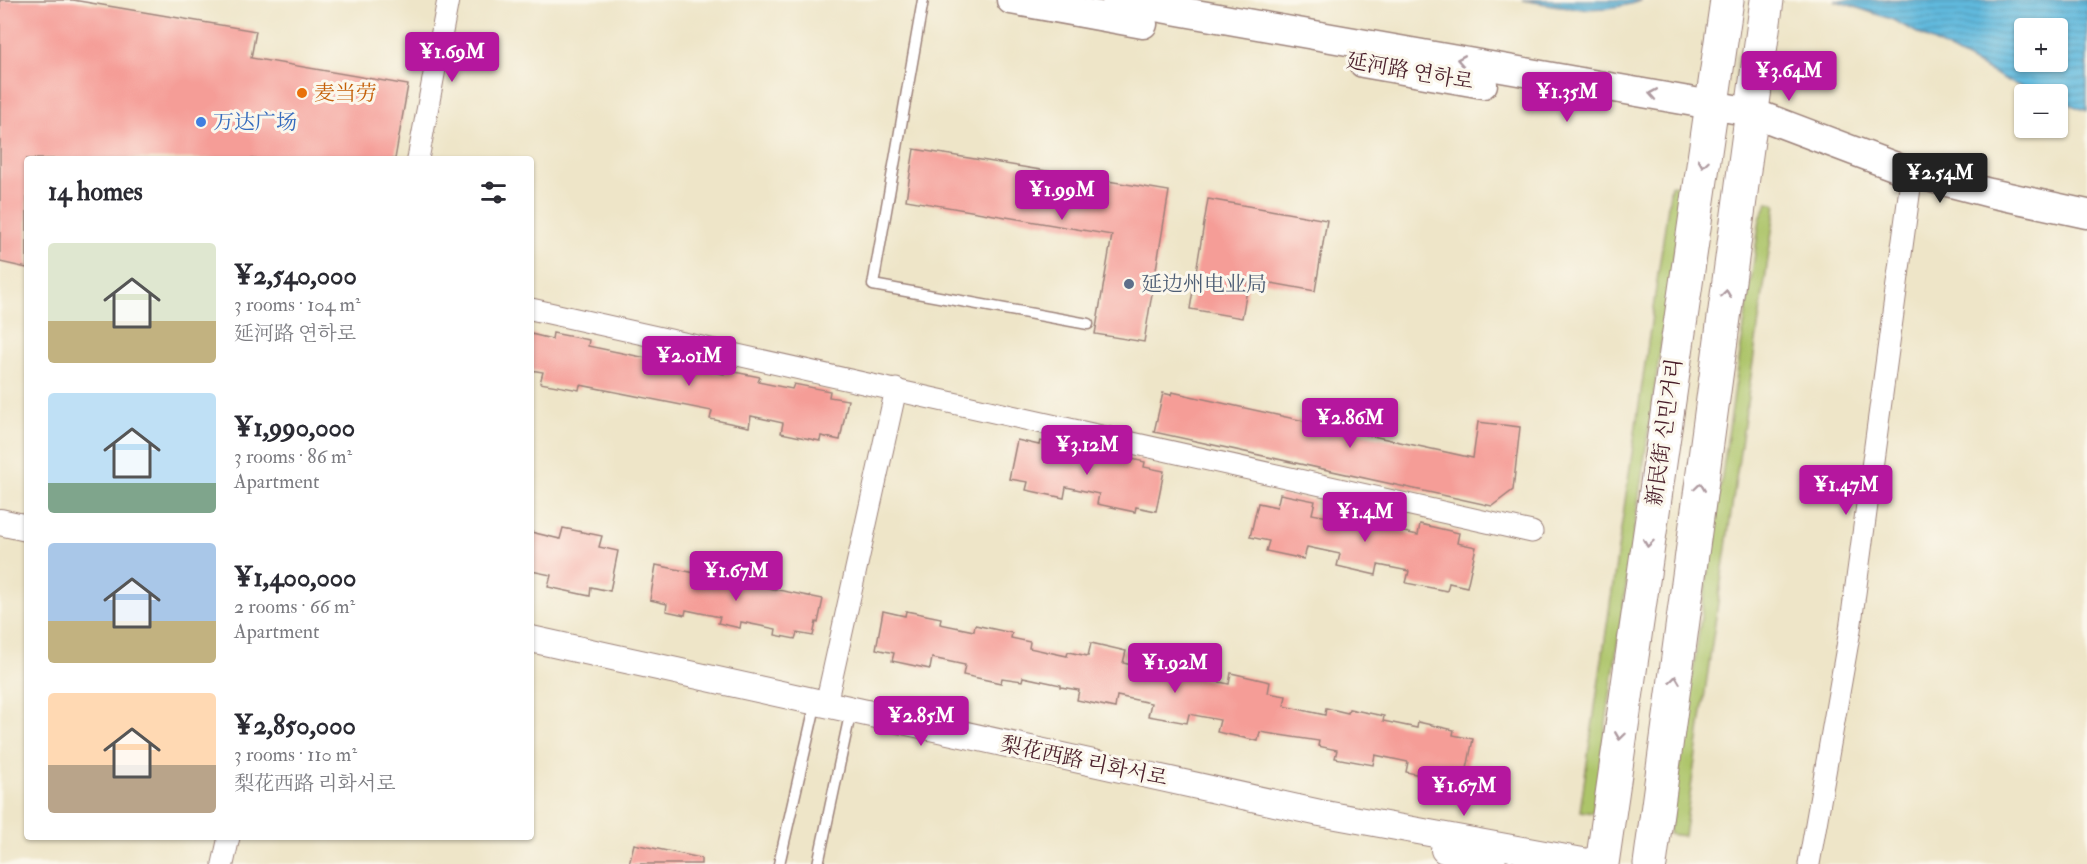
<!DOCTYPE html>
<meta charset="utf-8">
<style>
:root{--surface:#fff;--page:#f2f2f3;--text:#2b2b33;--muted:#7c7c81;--accent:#b5179e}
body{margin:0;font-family:"IM FELL Double Pica","Noto Serif SC","Noto Serif KR",serif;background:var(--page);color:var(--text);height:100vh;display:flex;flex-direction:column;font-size:22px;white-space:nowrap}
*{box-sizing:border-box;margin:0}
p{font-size:20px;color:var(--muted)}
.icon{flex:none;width:33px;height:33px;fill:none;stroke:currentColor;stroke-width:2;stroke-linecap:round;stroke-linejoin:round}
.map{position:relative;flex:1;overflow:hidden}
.sheet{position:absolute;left:24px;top:156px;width:510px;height:684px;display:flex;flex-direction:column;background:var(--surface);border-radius:6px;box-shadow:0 2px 4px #0004}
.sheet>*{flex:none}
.controls{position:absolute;left:2014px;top:18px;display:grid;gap:12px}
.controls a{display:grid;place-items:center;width:54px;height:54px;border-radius:6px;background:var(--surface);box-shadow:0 2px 4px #0004;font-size:30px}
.price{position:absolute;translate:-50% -51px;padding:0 14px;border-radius:6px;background:var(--accent);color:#fff;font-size:20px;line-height:39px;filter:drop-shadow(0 2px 3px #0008)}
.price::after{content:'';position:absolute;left:50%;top:36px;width:18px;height:14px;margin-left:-9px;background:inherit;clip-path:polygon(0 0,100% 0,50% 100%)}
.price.selected{background:#222;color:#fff}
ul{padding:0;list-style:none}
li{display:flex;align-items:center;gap:18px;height:150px;padding:0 24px}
li span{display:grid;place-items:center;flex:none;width:168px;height:120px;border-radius:6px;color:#555}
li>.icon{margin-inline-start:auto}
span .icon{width:72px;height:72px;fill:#fffc;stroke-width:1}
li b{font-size:26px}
h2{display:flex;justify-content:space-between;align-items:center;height:72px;padding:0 24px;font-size:26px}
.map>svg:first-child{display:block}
.grass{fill:#adc56a;stroke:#7c724a;stroke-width:1.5}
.water{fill:url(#water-rules);stroke:#566c84;stroke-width:1.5;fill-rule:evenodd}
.building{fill:#f59d97}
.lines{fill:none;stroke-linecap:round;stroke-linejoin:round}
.service-casing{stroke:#9c827a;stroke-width:13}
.minor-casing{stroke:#9c827a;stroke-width:23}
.tertiary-casing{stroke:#9c827a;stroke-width:28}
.secondary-casing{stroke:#9c827a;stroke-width:31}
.trunk-casing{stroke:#9c827a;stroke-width:35}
.service{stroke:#fff;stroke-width:10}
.minor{stroke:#fff;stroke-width:21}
.tertiary{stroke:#fff;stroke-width:26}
.secondary{stroke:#fff;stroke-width:28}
.trunk{stroke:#fff;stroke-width:33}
.oneway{stroke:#ae9aa0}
.food-dot{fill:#e8710a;stroke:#fbf7ec;stroke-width:2}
.shop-dot{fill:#3f7fe0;stroke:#fbf7ec;stroke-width:2}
.service-dot{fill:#5c6f8a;stroke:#fbf7ec;stroke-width:2}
.labels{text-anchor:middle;stroke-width:6;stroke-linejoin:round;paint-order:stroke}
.street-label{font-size:21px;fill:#4a1f2b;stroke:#fbf7ec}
.food-label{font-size:21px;fill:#c56008;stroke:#fbf7ec;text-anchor:start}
.shop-label{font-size:21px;fill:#366cbe;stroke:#fbf7ec;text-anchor:start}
.service-label{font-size:21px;fill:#4e5e75;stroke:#fbf7ec;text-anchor:start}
</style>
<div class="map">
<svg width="2087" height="864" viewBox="0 0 2087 864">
<defs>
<pattern id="water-rules" width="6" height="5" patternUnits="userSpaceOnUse" patternTransform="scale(1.5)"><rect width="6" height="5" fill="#61bade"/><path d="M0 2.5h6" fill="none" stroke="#5297b4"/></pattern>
</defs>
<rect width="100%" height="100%" fill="#fbf7ec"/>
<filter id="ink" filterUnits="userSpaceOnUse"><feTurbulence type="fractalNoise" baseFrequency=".0167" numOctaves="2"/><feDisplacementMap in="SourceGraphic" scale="12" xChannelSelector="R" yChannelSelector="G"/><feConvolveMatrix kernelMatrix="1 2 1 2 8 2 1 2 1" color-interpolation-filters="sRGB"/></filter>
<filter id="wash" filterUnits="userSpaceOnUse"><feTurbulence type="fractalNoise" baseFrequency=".008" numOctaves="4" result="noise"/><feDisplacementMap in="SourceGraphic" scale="24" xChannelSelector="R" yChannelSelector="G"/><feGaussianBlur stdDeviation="1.35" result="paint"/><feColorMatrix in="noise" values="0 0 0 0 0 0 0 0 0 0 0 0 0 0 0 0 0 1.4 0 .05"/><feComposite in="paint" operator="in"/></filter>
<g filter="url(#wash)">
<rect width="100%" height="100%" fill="#eee5c8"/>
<!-- grass -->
<g class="grass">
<polygon points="1671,185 1684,186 1593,813 1580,811"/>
<polygon points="1768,202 1776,204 1684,836 1669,834 1760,219"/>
</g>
<!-- water -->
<g class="water">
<path d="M1523,0H1642C1606,15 1561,7 1523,0Z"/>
<path d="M1834,0H2087V111L2058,100V94H2043L2014,84L1891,19ZM2025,28H2058V62H2025Z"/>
</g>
<g id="blocks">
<!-- building -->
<g class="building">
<polygon points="0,0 73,0 256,31 251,58 408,85 395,159 27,159 27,268 0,262"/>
<polygon points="914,149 1169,191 1144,342 1095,334 1112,235 906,200"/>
<polygon points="1208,199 1327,220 1315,291 1249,279 1242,318 1190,309"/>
<polygon points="553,333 589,340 588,346 724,374 724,370 760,377 758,382 792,389 794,384 830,391 829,397 848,400 840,440 821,436 820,441 781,433 783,423 751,416 749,427 710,419 712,411 580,385 579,390 540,383 543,372 531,370 531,334 552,339"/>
<polygon points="1172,392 1473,458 1478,422 1520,427 1513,490 1492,506 1154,432 1163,393 1171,395"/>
<polygon points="1017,440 1039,445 1040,441 1075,447 1074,453 1108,460 1109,454 1145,462 1144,467 1164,471 1156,511 1136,507 1135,512 1097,504 1099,494 1066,487 1064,498 1026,490 1028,482 1009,479"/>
<polygon points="1280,494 1315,501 1312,514 1348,521 1351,509 1388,517 1385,528 1418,535 1420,524 1459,533 1457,543 1476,547 1467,587 1449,583 1447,591 1406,583 1409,571 1378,565 1376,575 1337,566 1340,554 1307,547 1304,559 1266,551 1269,541 1250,537 1258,503 1277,507"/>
<polygon points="563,528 602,536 599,547 618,551 610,591 591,587 590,596 548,587 551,575 531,571 531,532 560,539"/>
<polygon points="656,565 823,599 818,623 816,622 813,636 797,633 795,639 775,635 776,629 741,622 740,628 718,623 720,617 686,610 685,615 666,611 667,604 650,600"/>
<polygon points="883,611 905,616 906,611 941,618 940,624 974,631 975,625 1012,633 1011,638 1030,642 1029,648 1067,656 1068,652 1088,656 1091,643 1126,651 1123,663 1159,671 1161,658 1198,666 1196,677 1229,684 1231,673 1270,682 1268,693 1286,696 1284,706 1325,715 1326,708 1348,713 1349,709 1384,716 1383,721 1417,728 1418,722 1454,730 1453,735 1473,739 1465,779 1445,775 1444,780 1406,772 1408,762 1375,755 1373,765 1335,758 1337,750 1318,746 1319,741 1260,732 1258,741 1217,732 1220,720 1189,714 1187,723 1148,716 1151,703 1117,696 1115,708 1077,700 1079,690 1061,687 1061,685 1023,677 1022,681 1002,678 1001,683 963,675 965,665 932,658 930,669 892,661 894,653 876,649"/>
<polygon points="634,844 701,858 701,864 629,864"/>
</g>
</g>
</g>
<g filter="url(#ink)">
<use href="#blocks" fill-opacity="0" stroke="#9c827a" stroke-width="1.5"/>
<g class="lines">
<defs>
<g id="service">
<polyline points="923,0 873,285 1088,324"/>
<polyline points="779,864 816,702"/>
<polyline points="818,864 851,710"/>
</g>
<g id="minor">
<polyline points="418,159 448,0"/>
<polyline points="531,309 1532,532"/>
<polyline points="826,704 896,389"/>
<polyline points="223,864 229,837"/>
<polyline points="1809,864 1850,630 1912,173"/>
</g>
<g id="tertiary">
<polyline points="0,522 27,528"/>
<polyline points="531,639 1320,813 1599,864"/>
<polyline points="1444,850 1493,864"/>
</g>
<g id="secondary">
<polyline points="1011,0 1143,24"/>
<polyline points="1116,0 1751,112 1912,173 1990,193 2087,214"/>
<polyline points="1363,63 1483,84"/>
</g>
<g id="trunk">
<polyline points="1602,864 1727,0"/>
<polyline points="1650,864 1767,0"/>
</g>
</defs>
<!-- service casing -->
<use href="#service" class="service-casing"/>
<!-- minor casing -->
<use href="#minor" class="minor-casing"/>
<!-- tertiary casing -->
<use href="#tertiary" class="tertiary-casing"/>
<!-- secondary casing -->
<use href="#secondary" class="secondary-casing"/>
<!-- trunk casing -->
<use href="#trunk" class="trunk-casing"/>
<!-- service -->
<use href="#service" class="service"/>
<!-- minor -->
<use href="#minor" class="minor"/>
<!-- tertiary -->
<use href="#tertiary" class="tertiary"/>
<!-- secondary -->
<use href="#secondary" class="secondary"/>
<!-- trunk -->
<use href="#trunk" class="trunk"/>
</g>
<!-- one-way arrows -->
<defs><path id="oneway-chevron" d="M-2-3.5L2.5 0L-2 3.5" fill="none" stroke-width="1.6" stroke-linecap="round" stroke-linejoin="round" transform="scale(1.5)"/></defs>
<g class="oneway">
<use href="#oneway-chevron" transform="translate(1461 60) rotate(-170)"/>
<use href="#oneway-chevron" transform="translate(1653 94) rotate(-170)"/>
<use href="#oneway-chevron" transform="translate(1703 163) rotate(98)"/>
<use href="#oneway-chevron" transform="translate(1726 294) rotate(-82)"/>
<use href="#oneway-chevron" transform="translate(1700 487) rotate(-82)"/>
<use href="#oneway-chevron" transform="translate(1648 543) rotate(98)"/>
<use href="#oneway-chevron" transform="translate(1675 680) rotate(-82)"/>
<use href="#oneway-chevron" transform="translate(1620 736) rotate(98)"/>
</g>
</g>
<!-- markers -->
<circle class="food-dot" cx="302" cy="93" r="6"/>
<circle class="shop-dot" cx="201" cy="122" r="6"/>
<circle class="service-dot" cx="1129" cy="284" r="6"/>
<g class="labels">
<!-- street labels -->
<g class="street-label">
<text transform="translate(1410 71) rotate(10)" y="7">延河路 연하로</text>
<text transform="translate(1664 432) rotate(-82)" y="7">新民街 신민거리</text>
<text transform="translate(1084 761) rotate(12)" y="7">梨花西路 리화서로</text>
</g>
<!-- food labels -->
<g class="food-label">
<text x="314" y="100">麦当劳</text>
</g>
<!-- shop labels -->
<g class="shop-label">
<text x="213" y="129">万达广场</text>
</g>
<!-- service labels -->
<g class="service-label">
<text x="1141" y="291">延边州电业局</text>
</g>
</g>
</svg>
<div class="controls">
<a>+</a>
<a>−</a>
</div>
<b class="price" style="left:452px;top:83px">¥1.69M</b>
<b class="price" style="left:1789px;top:102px">¥3.64M</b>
<b class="price" style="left:1567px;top:123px">¥1.35M</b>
<b class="price selected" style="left:1940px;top:204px">¥2.54M</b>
<b class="price" style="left:1062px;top:221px">¥1.99M</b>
<b class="price" style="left:689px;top:387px">¥2.01M</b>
<b class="price" style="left:1350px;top:449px">¥2.86M</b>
<b class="price" style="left:1087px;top:476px">¥3.12M</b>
<b class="price" style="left:1846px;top:516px">¥1.47M</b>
<b class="price" style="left:1365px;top:543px">¥1.4M</b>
<b class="price" style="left:736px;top:602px">¥1.67M</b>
<b class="price" style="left:1175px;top:694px">¥1.92M</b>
<b class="price" style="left:921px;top:747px">¥2.85M</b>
<b class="price" style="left:1464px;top:817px">¥1.67M</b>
<section class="sheet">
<h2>14 homes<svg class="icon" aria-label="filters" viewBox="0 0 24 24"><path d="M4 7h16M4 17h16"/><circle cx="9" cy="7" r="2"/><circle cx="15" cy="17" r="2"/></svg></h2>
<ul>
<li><span style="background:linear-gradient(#dfe7d0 65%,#c2b280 0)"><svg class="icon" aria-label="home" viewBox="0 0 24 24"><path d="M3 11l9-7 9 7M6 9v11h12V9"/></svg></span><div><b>¥2,540,000</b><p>3 rooms · 104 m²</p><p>延河路 연하로</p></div></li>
<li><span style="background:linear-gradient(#bfe0f5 75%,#7fa58c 0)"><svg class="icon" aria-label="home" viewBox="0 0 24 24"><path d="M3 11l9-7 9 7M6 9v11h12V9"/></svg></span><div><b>¥1,990,000</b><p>3 rooms · 86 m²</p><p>Apartment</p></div></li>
<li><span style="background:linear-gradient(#a9c7e8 65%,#c2b280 0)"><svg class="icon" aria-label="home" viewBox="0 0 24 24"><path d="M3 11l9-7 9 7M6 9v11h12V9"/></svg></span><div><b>¥1,400,000</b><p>2 rooms · 66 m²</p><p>Apartment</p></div></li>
<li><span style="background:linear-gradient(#ffd9b3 60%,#b9a48a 0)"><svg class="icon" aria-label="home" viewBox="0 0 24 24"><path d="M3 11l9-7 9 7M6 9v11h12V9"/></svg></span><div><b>¥2,850,000</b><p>3 rooms · 110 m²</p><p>梨花西路 리화서로</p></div></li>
</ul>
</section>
</div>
